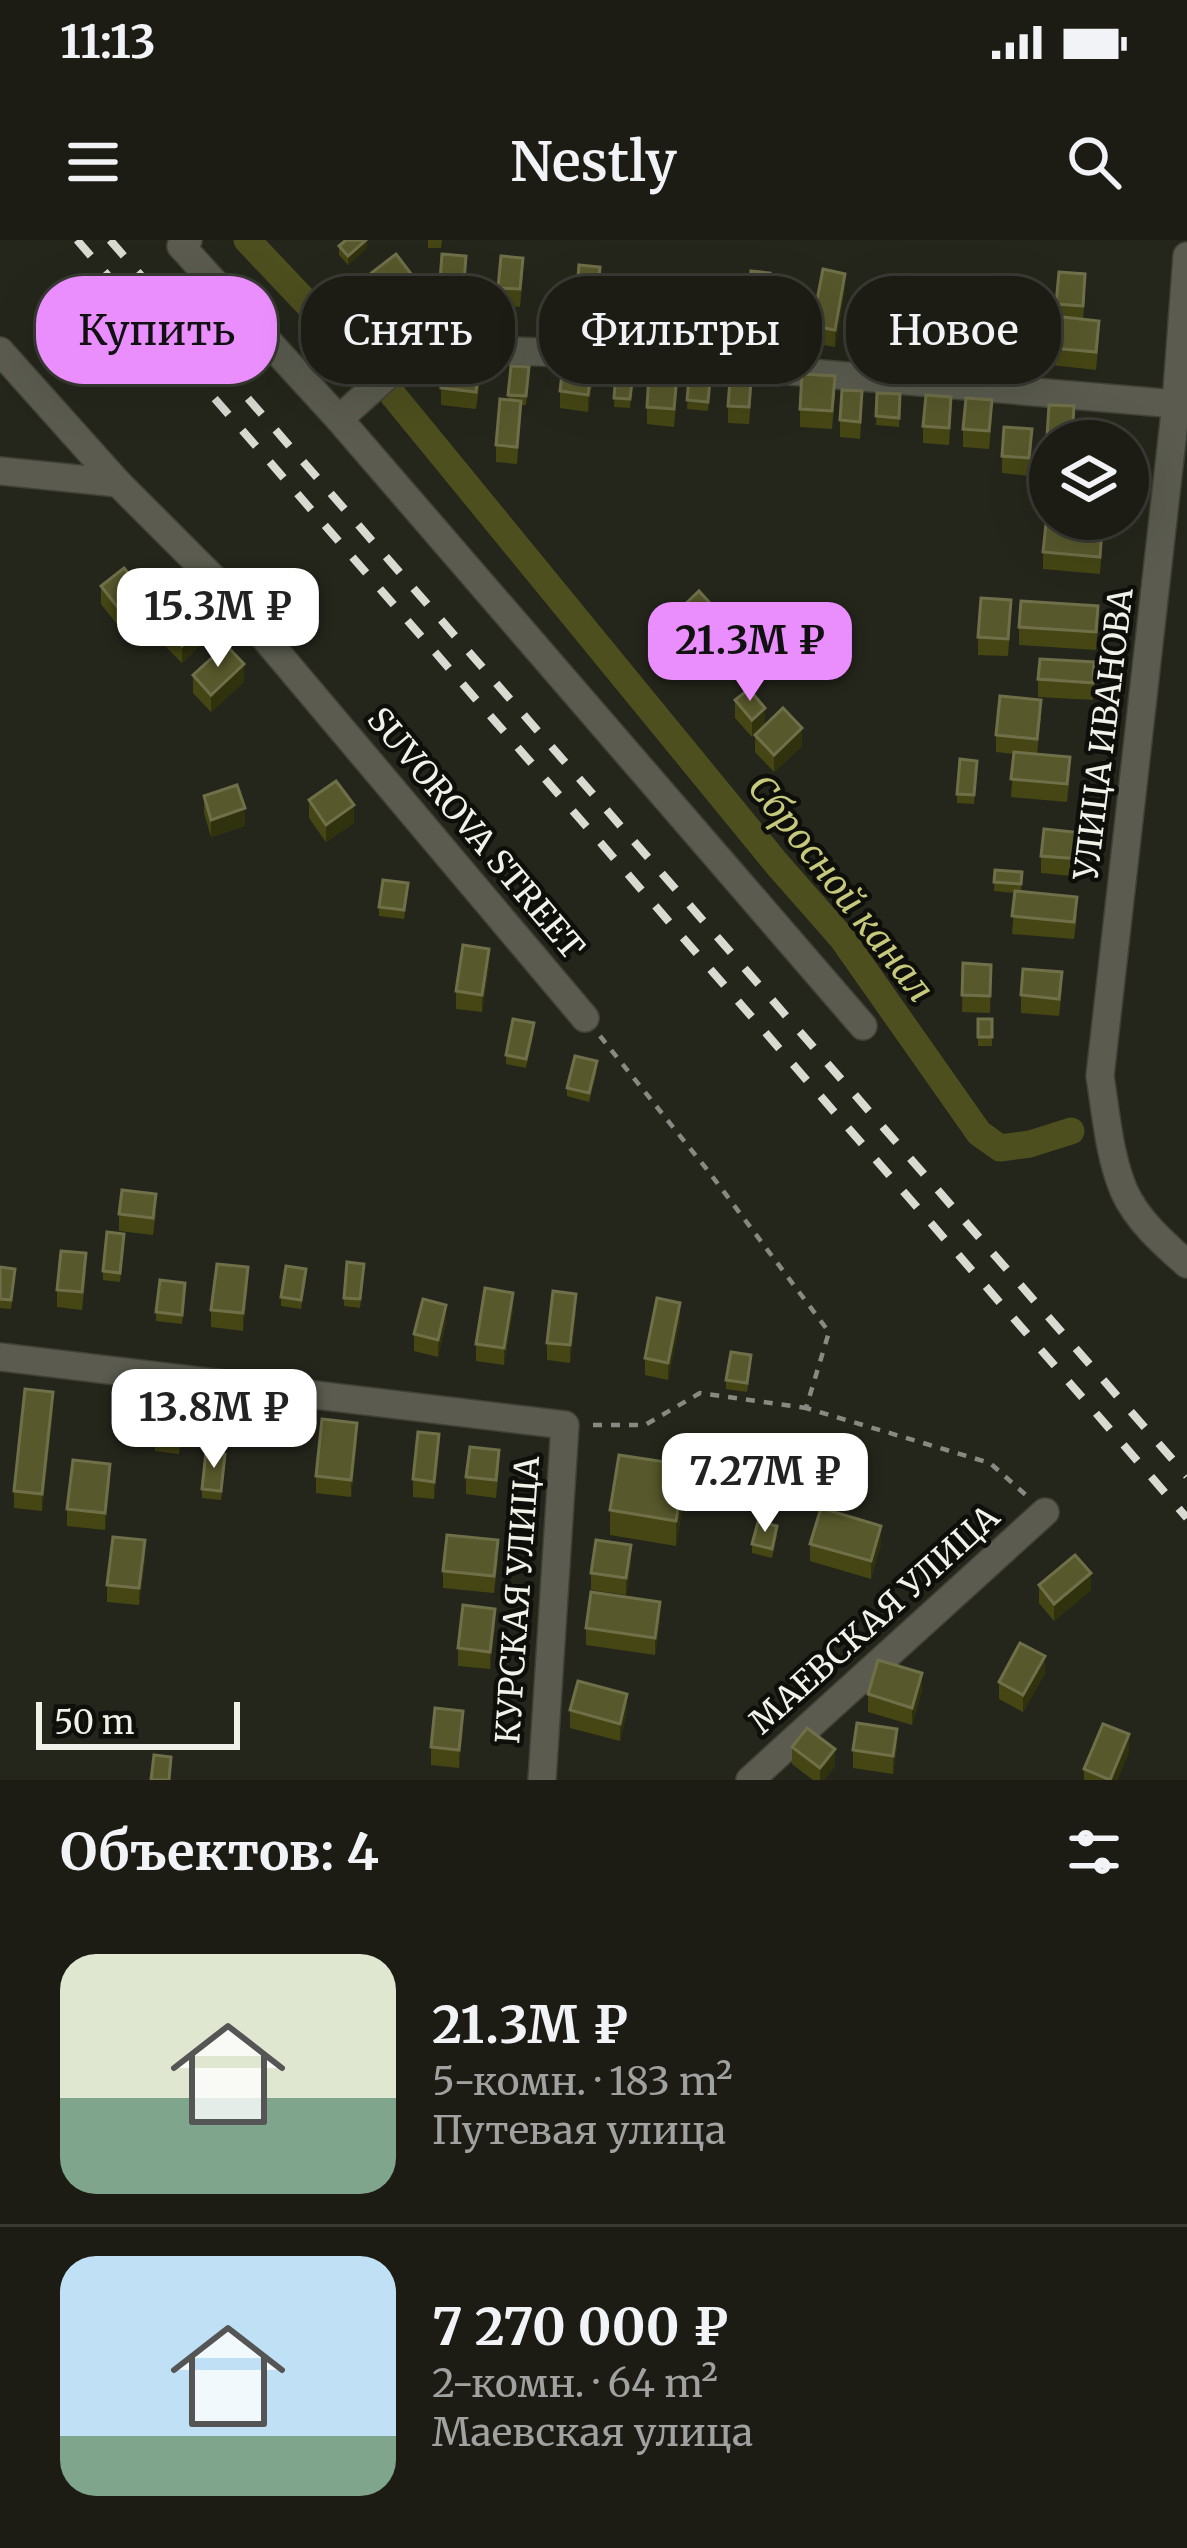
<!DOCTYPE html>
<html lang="ru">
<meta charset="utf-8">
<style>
:root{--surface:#1c1c14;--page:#292922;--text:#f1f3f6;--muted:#a0a1a0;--line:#3a3a34;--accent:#ea8dfd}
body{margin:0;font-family:Merriweather,serif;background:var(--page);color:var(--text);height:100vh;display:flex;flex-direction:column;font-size:45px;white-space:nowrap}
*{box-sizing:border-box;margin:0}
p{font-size:39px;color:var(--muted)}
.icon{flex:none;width:66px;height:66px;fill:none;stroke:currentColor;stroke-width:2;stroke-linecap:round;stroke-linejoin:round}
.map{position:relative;height:1540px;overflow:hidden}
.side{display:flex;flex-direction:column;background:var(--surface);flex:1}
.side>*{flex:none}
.banner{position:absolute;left:36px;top:36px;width:1116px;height:108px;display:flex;gap:24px}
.tools{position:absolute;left:1029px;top:180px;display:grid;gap:24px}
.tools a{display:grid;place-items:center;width:120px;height:120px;border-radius:50%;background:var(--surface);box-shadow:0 12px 48px #0002,0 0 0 3px var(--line);font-size:60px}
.scale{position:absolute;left:36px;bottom:30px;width:204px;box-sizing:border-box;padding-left:12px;border:6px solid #f0f1e9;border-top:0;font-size:33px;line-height:42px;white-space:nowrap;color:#f0f1e9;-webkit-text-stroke:9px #0e0f0a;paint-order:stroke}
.price{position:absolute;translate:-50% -102px;padding:0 27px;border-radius:24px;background:#fff;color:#222;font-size:39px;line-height:78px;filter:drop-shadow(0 3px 6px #0008)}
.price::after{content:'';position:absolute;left:50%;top:72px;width:36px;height:27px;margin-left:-18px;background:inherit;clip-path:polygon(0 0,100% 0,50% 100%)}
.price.selected{background:var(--accent);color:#111}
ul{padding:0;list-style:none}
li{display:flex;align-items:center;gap:36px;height:300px;padding:0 60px}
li+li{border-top:3px solid var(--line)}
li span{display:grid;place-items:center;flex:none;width:336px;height:240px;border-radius:36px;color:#555}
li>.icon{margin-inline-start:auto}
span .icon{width:144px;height:144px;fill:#fffc;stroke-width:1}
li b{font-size:51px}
h2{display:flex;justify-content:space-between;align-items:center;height:144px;padding:0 60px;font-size:51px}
.tag{padding:0 42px;border-radius:48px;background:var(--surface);box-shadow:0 12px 48px #0002,0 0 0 3px var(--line);font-size:42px;line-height:108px}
.tag.selected{background:var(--accent);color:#111}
.status{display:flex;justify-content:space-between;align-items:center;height:84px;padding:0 60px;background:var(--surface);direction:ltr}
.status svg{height:33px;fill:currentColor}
header{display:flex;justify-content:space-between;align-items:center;height:156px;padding:0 60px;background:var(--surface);font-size:54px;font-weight:600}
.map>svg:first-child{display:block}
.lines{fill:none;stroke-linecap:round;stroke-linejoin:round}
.canal{stroke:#4e4f1e;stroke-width:27}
.minor-casing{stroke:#404137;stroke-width:30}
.path{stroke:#888980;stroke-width:4.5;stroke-dasharray:9 9;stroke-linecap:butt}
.minor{stroke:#5b5c4f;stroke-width:27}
.rail{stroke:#d9dad2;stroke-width:8;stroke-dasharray:21 21;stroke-linecap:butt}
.wall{fill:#454614}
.shaded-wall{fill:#30310d}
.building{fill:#57582b;stroke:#6f7049;stroke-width:3}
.labels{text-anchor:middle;stroke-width:9;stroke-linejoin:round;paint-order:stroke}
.street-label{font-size:33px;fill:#f0f1e9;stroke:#0e0f0a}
.water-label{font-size:36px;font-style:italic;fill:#c6c97c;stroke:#0e0f0a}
</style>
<div class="status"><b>11:13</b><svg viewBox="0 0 49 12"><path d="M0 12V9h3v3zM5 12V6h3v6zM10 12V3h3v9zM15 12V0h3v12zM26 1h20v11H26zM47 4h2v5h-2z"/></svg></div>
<header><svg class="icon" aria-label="menu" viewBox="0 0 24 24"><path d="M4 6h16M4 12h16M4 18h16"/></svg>Nestly<svg class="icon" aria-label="search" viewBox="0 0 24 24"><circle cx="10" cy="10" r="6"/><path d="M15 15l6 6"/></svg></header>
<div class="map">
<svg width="1187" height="1540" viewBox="0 0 1187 1540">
<rect width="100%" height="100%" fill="#25261b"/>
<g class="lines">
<!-- canal -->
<g class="canal">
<polyline points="247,0 372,132"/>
<polyline points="393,155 777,624 842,698 979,893 1000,908 1030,904 1071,891"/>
</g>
<defs>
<g id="minor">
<polyline points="188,0 181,6 339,179 863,786"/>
<path d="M1187,16L1176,164L1100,836C1106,874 1109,915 1124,951C1137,980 1163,1003 1187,1024"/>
<polyline points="0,111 118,243 221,346 585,778"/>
<polyline points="339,179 419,107 589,114 1176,164"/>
<polyline points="0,231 118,243"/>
<polyline points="0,1117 565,1185 542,1540"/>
<polyline points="750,1540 1045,1272"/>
</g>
</defs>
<!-- minor casing -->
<use href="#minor" class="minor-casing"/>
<!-- path -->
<g class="path">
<polyline points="600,796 709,932 829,1092 806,1168 990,1223 1027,1256"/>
<polyline points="593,1185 645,1185 700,1153 806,1168"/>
</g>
<!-- minor -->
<use href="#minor" class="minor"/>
<!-- rail -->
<g class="rail">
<polyline points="77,0 1187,1278"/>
<polyline points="110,0 1187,1236"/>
</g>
</g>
<!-- wall -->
<g class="wall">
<polygon points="428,0 442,0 441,8 428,8"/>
<polygon points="339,6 367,8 348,25 339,15"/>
<polygon points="466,34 463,73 439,71 439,54"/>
<polygon points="523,35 520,67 498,65 498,48"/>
<polygon points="980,38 1010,40 1009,69 990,68 1003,87 997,119 975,116 975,99 980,67 979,67"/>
<polygon points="361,41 415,56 380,83 361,59"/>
<polygon points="600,44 597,81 576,80 576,62"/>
<polygon points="770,50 765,99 746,96 746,79"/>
<polygon points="845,51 835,107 812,103 812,86"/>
<polygon points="1085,52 1083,79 1099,98 1096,130 1051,125 1051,108 1056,77 1056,64"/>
<polygon points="687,62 683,96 652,93 652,76"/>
<polygon points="926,69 922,113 896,111 896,94"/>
<polygon points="607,74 634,86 632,100 605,97"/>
<polygon points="511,126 529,127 526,165 521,165 517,224 496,222 496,205 508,160"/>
<polygon points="616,131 633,141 630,168 614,167"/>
<polygon points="593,138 588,172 560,168 560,151"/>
<polygon points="689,138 710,140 708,171 687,169"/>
<polygon points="480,140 476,169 441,165 441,148"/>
<polygon points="677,153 674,187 647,184 647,167"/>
<polygon points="877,153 900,154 899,187 876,185"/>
<polygon points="835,154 832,189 800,187 800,169"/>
<polygon points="751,159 749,184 728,183 728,166"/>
<polygon points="1049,165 1073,201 1050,201 1050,215 1047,215"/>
<polygon points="862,169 860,199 840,197 840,180"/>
<polygon points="951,174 949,205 923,203 923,186"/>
<polygon points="992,177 989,209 963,207 963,189"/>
<polygon points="1032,206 1029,236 1002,233 1002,216"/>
<polygon points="1102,306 1100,334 1043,329 1043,312"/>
<polygon points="101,346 143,368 119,387 101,364"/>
<polygon points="675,374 718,389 694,412 675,391"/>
<polygon points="1011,377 1008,416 978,415 978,397"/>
<polygon points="1098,383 1096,410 1019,405 1019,387"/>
<polygon points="165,388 212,393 182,423 165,406"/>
<polygon points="193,435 244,442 211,472 193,453"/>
<polygon points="1038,439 1094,440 1093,460 1038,457"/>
<polygon points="735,460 765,485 802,506 774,532 755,512 755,495 758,492 752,497 735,478"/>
<polygon points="1041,477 1037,514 1070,534 1067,562 1011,557 1014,514 996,512 996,495"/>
<polygon points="977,521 974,564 957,563 957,554"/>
<polygon points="204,556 245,586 211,597 204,573"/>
<polygon points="309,560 354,583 326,602 309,578"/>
<polygon points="1083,610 1080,637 1041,633 1041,616"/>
<polygon points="995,630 1022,632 1021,652 1077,674 1074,699 1012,694 1015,653 994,651"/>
<polygon points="408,652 404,679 379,676 379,667"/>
<polygon points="963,723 991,725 990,773 962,772"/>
<polygon points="489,726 482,772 456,769 456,751"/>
<polygon points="1062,749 1059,776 1021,773 1021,755"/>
<polygon points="978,779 992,797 992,806 978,806"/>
<polygon points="534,792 526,828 506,824 506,815"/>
<polygon points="597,830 589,862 567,856 567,848"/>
<polygon points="156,971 153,995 119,991 119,974"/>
<polygon points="124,1003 120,1042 103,1040 103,1031"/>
<polygon points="0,1027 15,1038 11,1069 0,1068"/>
<polygon points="86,1031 82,1070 57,1067 57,1050"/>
<polygon points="364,1033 360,1068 344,1066 344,1058"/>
<polygon points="306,1038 301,1069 281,1066 281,1057"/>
<polygon points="248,1044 243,1091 211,1087 211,1070"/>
<polygon points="185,1052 182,1084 156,1081 156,1072"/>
<polygon points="513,1070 504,1125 476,1121 476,1104"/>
<polygon points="576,1071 570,1123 547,1120 547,1103"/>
<polygon points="680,1080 668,1140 645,1135 645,1118"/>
<polygon points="446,1082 438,1117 414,1111 414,1094"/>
<polygon points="751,1124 747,1152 726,1149 726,1140"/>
<polygon points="53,1169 42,1271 14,1268 14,1251"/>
<polygon points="183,1178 179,1214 155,1211 155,1194"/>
<polygon points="357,1200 351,1257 316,1253 316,1236"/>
<polygon points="439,1211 434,1259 413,1257 413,1239"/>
<polygon points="225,1223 221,1260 202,1258 202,1249"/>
<polygon points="499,1228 496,1258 466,1254 466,1237"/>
<polygon points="110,1241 105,1290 67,1286 67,1269"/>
<polygon points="685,1251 676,1306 610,1295 610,1270"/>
<polygon points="777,1295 772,1318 752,1313 752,1304"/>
<polygon points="881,1303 871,1339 810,1321 810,1304"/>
<polygon points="145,1318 139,1365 107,1362 107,1345"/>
<polygon points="498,1318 494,1353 443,1348 443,1331"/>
<polygon points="631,1322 626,1355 591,1350 591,1333"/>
<polygon points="1039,1345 1091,1350 1054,1381 1039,1363"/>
<polygon points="660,1380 655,1415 586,1405 586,1388"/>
<polygon points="495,1386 490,1429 458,1426 458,1408"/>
<polygon points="1045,1433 1023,1472 999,1459 999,1442"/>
<polygon points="922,1450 912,1485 868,1472 868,1454"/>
<polygon points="570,1470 627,1471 620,1501 570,1488"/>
<polygon points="463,1488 459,1528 431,1525 431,1507"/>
<polygon points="897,1506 893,1534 853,1528 853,1510"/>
<polygon points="792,1507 835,1526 824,1540 813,1540 792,1524"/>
<polygon points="1129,1512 1117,1540 1084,1540 1084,1529"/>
</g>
<!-- shaded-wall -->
<g class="shaded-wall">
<polygon points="367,0 367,8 348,25 348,16"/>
<polygon points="770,33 770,50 765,99 765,81"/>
<polygon points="845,34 845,51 835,107 835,90"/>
<polygon points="415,39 415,56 380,83 380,65"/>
<polygon points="1003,70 1003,87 997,119 997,102"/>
<polygon points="593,121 593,138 588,172 588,155"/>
<polygon points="143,351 143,368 119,387 119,369"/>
<polygon points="718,372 718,389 694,412 694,394"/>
<polygon points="212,376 212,393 182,423 182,406"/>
<polygon points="244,424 244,442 211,472 211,455"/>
<polygon points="765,468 765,486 752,497 752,480"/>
<polygon points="802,488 802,506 774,532 774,515"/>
<polygon points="354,565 354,583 326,602 326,585"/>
<polygon points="245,568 245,586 211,597 211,580"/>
<polygon points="489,709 489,726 482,772 482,755"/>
<polygon points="248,1027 248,1044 243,1091 243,1073"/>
<polygon points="513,1053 513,1070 504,1125 504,1108"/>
<polygon points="576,1054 576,1071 570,1123 570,1105"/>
<polygon points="680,1063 680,1080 668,1140 668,1123"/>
<polygon points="446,1065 446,1082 438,1117 438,1100"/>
<polygon points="53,1152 53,1169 42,1271 42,1254"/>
<polygon points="357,1183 357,1200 351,1257 351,1240"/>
<polygon points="439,1194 439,1211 434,1259 434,1242"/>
<polygon points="110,1224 110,1241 105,1290 105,1273"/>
<polygon points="685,1225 685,1251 676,1306 676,1281"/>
<polygon points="881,1286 881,1303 871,1339 871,1321"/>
<polygon points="145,1300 145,1318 139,1365 139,1348"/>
<polygon points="631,1305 631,1322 626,1355 626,1338"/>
<polygon points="1091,1333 1091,1350 1054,1381 1054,1364"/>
<polygon points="660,1362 660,1380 655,1415 655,1398"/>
<polygon points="495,1369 495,1386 490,1429 490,1412"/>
<polygon points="1045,1416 1045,1433 1023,1472 1023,1455"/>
<polygon points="922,1433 922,1450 912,1485 912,1468"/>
<polygon points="627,1454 627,1471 620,1501 620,1484"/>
<polygon points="463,1471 463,1488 459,1528 459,1510"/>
<polygon points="897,1489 897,1506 893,1534 893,1516"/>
<polygon points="1129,1494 1129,1512 1117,1540 1110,1540"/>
<polygon points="835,1509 835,1526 824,1540 820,1540 820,1528"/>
</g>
<!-- building -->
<g class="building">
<polygon points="346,0 366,0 348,16 339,6"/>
<polygon points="396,14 415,39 380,65 361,41"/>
<polygon points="442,14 466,16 463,55 439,54"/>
<polygon points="501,16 523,18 520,49 498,48"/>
<polygon points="579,25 600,27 597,64 576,62"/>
<polygon points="823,29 845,34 835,90 812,86"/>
<polygon points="751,31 770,33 765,81 746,79"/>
<polygon points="1059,32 1085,34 1083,66 1056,64"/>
<polygon points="980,38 1010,40 1009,60 979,59"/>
<polygon points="656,41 687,44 683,79 652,76"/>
<polygon points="900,50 926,52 922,96 896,94"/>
<polygon points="980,66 1003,70 997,102 975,99"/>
<polygon points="607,74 634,78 632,91 605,88"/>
<polygon points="1054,76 1099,81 1096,112 1051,108"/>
<polygon points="564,116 593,121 588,155 560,151"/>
<polygon points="444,119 480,122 476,152 441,148"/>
<polygon points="511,126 529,127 526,156 508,155"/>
<polygon points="616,131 633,133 630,159 614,158"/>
<polygon points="649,134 677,136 674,169 647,167"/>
<polygon points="802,134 835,136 832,171 800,169"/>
<polygon points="689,138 710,140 708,162 687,160"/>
<polygon points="730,140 751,142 749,167 728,166"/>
<polygon points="842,150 862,151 860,182 840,180"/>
<polygon points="877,153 900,154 899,178 876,176"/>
<polygon points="926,155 951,157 949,188 923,186"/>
<polygon points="966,158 992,160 989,191 963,189"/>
<polygon points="500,159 521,161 517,207 496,205"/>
<polygon points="1049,165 1074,166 1072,199 1047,197"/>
<polygon points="1004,187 1032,189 1029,218 1002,216"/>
<polygon points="1046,284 1102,289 1100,317 1043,312"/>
<polygon points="124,328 143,351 119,369 101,346"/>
<polygon points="699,351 718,372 694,394 675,374"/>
<polygon points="981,358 1011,360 1008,399 978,397"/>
<polygon points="195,359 212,376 182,406 165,388"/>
<polygon points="1021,361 1098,366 1096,392 1019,387"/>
<polygon points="226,405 244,424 211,455 193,435"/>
<polygon points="1040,419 1094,422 1093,443 1038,439"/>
<polygon points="749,449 765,468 752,480 735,460"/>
<polygon points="1000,456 1041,460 1037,499 996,495"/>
<polygon points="783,468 802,488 774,515 755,495"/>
<polygon points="1014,512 1070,517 1067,544 1011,539"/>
<polygon points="960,519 977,521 974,555 957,554"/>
<polygon points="336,541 354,565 326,585 309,560"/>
<polygon points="237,545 245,568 211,580 204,556"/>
<polygon points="1044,589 1083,593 1080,619 1041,616"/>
<polygon points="995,630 1022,632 1021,644 994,642"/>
<polygon points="383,640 408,643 404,670 379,667"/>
<polygon points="1015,651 1077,657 1074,682 1012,676"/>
<polygon points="463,705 489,709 482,755 456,751"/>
<polygon points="963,723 991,725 990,756 962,755"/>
<polygon points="1023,729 1062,732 1059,759 1021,755"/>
<polygon points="513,779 534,783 526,819 506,815"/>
<rect x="978" y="779" width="14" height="18"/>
<polygon points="575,816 597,821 589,853 567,848"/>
<polygon points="122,950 156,954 153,978 119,974"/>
<polygon points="107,992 124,994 120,1033 103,1031"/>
<polygon points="61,1011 86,1013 82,1052 57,1050"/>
<polygon points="347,1022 364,1024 360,1059 344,1058"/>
<polygon points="217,1024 248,1027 243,1073 211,1070"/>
<polygon points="286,1026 306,1029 301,1060 281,1057"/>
<polygon points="0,1027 15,1029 11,1060 0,1059"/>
<polygon points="160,1040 185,1043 182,1075 156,1072"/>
<polygon points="485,1048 513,1053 504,1108 476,1104"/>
<polygon points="553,1051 576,1054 570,1105 547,1103"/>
<polygon points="657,1058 680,1063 668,1123 645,1118"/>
<polygon points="423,1059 446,1065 438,1100 414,1094"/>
<polygon points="731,1112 751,1115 747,1143 726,1140"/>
<polygon points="25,1149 53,1152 42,1254 14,1251"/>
<polygon points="159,1159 183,1161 179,1196 155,1194"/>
<polygon points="322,1179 357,1183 351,1240 316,1236"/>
<polygon points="418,1192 439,1194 434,1242 413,1239"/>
<polygon points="470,1207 499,1210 496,1240 466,1237"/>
<polygon points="206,1212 225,1214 221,1251 202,1249"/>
<polygon points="619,1215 685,1225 676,1281 610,1270"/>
<polygon points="73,1220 110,1224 105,1273 67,1269"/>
<polygon points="821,1268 881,1286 871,1321 810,1304"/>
<polygon points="758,1282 777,1286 772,1309 752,1304"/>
<polygon points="447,1295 498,1300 494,1336 443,1331"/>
<polygon points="113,1297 145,1300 139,1348 107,1345"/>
<polygon points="596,1300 631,1305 626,1338 591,1333"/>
<polygon points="1075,1315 1091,1333 1054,1364 1039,1345"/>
<polygon points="591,1352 660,1362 655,1398 586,1388"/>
<polygon points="463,1365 495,1369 490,1412 458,1408"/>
<polygon points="1020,1403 1045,1416 1023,1455 999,1442"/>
<polygon points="878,1420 922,1433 912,1468 868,1454"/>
<polygon points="578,1441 627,1454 620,1484 570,1470"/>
<polygon points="435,1468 463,1471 459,1510 431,1507"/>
<polygon points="857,1483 897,1489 893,1516 853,1510"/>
<polygon points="1103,1484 1129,1494 1110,1540 1084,1529"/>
<polygon points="807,1488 835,1509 820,1528 792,1507"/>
<polygon points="154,1515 171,1517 169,1540 151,1540"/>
</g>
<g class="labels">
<!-- street labels -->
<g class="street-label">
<text transform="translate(1103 494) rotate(-83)" y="12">УЛИЦА ИВАНОВА</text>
<text transform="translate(476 593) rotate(50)" y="12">SUVOROVA STREET</text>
<text transform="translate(517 1360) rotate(-86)" y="12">КУРСКАЯ УЛИЦА</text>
<text transform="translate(874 1379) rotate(-42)" y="12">МАЕВСКАЯ УЛИЦА</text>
</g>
<!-- water labels -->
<g class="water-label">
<text transform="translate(841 648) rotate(52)" y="13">Сбросной канал</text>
</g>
</g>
</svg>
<div class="tools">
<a><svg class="icon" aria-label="layers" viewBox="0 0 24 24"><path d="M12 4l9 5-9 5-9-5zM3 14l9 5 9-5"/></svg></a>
</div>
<div class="scale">50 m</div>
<b class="price" style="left:218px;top:430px">15.3M ₽</b>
<b class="price selected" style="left:750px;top:464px">21.3M ₽</b>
<b class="price" style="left:214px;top:1231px">13.8M ₽</b>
<b class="price" style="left:765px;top:1295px">7.27M ₽</b>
<div class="banner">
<a class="tag selected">Купить</a>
<a class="tag">Снять</a>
<a class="tag">Фильтры</a>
<a class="tag">Новое</a>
</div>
</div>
<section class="side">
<h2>Объектов: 4<svg class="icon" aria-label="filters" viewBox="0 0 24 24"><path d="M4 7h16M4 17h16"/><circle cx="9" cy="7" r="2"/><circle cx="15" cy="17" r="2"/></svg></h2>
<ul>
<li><span style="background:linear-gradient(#dfe7d0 60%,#7fa58c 0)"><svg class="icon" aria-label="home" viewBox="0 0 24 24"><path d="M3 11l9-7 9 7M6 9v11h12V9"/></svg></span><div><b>21.3M ₽</b><p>5-комн. · 183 m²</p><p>Путевая улица</p></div></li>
<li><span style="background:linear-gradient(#bfe0f5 75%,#7fa58c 0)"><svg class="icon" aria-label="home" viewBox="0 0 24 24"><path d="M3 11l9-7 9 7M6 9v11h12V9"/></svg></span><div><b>7 270 000 ₽</b><p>2-комн. · 64 m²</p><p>Маевская улица</p></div></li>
</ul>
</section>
